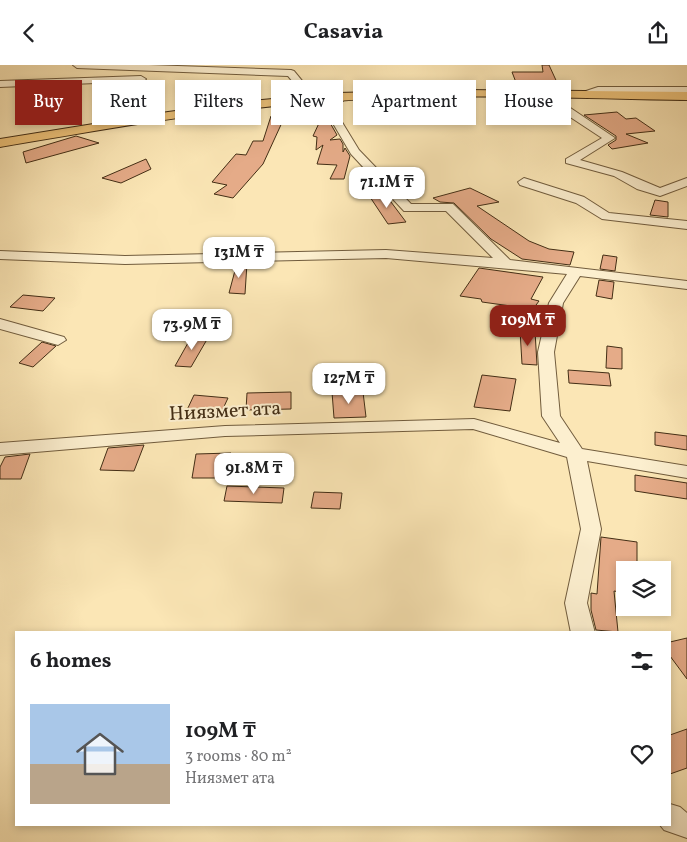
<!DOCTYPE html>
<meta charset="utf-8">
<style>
:root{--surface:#fff;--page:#f6f6f6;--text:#202124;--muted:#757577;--accent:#8f2418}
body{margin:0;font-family:Vollkorn,serif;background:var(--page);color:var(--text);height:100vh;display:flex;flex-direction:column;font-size:19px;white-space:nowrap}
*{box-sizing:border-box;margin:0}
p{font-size:16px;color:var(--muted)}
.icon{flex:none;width:28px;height:28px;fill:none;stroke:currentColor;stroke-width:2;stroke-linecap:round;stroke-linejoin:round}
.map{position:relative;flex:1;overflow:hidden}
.drawer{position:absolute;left:15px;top:566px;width:656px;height:195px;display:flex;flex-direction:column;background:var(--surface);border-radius:0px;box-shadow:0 2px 8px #0003}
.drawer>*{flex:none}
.hud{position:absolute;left:15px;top:15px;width:658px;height:45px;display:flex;gap:10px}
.tools{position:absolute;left:616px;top:496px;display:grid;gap:10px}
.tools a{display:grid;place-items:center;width:55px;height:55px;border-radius:0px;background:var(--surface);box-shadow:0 2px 8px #0003;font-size:25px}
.price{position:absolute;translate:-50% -42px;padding:0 11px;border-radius:10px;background:#fff;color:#222;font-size:16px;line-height:32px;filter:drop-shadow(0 1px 2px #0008)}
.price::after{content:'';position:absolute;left:50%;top:30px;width:15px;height:11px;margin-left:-8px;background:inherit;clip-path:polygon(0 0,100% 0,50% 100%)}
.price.current{background:var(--accent);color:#fff}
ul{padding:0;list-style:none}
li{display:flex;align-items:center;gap:15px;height:125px;padding:0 15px}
li span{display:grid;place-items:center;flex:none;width:140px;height:100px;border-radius:0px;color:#555}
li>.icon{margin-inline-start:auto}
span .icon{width:60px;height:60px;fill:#fffc;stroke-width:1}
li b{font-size:21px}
h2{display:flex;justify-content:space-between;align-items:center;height:60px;padding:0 15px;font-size:21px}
.tag{padding:0 18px;border-radius:0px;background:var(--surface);box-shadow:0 2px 8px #0003;font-size:18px;line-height:45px}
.tag.current{background:var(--accent);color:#fff}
header{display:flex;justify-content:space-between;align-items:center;height:65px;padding:0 15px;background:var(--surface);font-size:22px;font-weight:700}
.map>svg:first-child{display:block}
.building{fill:#e5ab88;stroke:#432e15}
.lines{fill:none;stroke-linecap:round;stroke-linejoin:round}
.minor-casing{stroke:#715c3d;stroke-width:2}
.major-casing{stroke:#432e15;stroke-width:2}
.minor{fill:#fcefcf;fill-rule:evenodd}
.major{fill:#eec37a;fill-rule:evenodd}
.labels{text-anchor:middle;stroke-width:4;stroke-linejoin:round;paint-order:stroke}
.street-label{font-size:20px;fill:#432e15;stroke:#fcefcf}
</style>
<header><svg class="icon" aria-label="back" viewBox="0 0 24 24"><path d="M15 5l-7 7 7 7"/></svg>Casavia<svg class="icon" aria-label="share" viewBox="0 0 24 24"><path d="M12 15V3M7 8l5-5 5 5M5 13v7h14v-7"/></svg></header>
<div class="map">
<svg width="687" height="777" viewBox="0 0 687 777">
<rect width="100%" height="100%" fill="#fbe6b5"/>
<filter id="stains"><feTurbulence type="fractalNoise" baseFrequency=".004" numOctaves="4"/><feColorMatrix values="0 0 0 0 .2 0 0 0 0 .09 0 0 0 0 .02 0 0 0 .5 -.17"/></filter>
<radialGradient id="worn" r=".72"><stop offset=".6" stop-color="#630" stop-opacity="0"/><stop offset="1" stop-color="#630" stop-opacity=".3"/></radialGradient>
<!-- building -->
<g class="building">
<polygon points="542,0 549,0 560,24 545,24 545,20 517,20 512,7 543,7"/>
<polygon points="617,47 626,54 636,53 655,66 626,69 648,78 612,84 608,80 616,75 616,71 584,50"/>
<polygon points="271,51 285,51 263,99 233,133 214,129 227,120 212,117 236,89 246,90 253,76 263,76"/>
<polygon points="320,56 329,56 337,70 330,75 340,74 343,79 343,87 345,83 350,91 344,114 330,114 337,100 317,99 323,80 316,85 317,72 313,71"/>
<polygon points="76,71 99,78 26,98 23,87"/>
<polygon points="146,94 151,104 121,118 102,113"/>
<polygon points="470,123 499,137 477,141 529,176 549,184 574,187 570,200 522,194 491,174 454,138 440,137 433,133"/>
<polygon points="385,128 385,129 406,157 388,159 368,129"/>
<polygon points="655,135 668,137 668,152 650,150"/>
<polygon points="603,190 617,192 615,206 600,204"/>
<polygon points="237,198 247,198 245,229 229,228"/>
<polygon points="479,203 543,212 531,234 539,236 519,263 518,242 482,237 481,234 460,231"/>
<polygon points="599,215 614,217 612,234 596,231"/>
<polygon points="23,230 55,233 43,246 10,242"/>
<polygon points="520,265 535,266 537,300 522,299"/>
<polygon points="193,269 209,271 191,302 175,301"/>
<polygon points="42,277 56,281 33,302 19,298"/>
<polygon points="607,281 622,283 622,304 606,303"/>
<polygon points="568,305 609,308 611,321 569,318"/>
<polygon points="482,310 516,314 510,346 474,342"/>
<polygon points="291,327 291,344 246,345 247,328"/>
<polygon points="332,327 363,327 366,352 334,353"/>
<polygon points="194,330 228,333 221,348 187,345"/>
<polygon points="655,367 687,371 687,385 655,380"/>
<polygon points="144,380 134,406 100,405 108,383"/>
<polygon points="231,388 228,413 192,413 196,389"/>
<polygon points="30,389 21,414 0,414 0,402 5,392"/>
<polygon points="635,410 687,418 687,434 635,426"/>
<polygon points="227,421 284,423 282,438 224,436"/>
<polygon points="314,427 342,428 340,444 311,443"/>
<polygon points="601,472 637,477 637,505 625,505 625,528 614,526 618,567 596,565 591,545 591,528 597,529"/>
<polygon points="687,573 687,614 670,591 670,577"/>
<polygon points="687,664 687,703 670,709 670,670"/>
</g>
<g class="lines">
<defs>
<g id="minor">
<polygon points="73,0 149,0 291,5 294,6 317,34 309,36 288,11 77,3"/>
<polygon points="141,11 146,14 144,16 0,22 0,16"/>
<polygon points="598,22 687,22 687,28 598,28 597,32 594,33 586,26"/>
<polygon points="556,27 559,28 566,40 615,73 580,95 622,107 660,123 687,113 687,121 660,131 637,124 614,111 566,98 566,94 602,73 558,44 551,30"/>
<polygon points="342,29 347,32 334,44 359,85 411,139 453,139 510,195 687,216 687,224 580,211 563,238 554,287 560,351 582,384 687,401 687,413 587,396 601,464 587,538 595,568 571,568 565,538 581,464 567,392 473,364 225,371 0,390 0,378 225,361 474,354 560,378 542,351 538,287 549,238 567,209 386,193 125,199 0,194 0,186 125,191 386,185 493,193 446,146 404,146 351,89 324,43"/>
<polygon points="524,113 584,132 609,148 687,156 687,164 602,154 576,138 520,120 518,117"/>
<polygon points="0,254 64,272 66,275 58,280 0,264"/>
<polygon points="670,739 680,742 687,748 687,773 664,765 660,760 670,760"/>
</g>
<path id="major" d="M468,25L687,27V35C570,33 453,28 336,36C223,43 111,63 0,82V74L168,47L252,36L336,28Z"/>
</defs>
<!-- minor casing -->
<use href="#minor" class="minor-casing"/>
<!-- major casing -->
<use href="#major" class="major-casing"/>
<!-- minor -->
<use href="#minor" class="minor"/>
<!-- major -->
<use href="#major" class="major"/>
</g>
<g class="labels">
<!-- street labels -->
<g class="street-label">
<text transform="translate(225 345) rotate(-3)" y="7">Ниязмет ата</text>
</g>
</g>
<rect width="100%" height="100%" filter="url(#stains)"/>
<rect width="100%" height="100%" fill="url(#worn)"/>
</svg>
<div class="tools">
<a><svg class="icon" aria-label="layers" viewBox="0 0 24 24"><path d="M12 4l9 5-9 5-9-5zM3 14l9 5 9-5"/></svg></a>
</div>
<b class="price" style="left:387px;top:144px">71.1M ₸</b>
<b class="price" style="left:239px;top:214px">131M ₸</b>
<b class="price current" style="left:528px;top:282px">109M ₸</b>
<b class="price" style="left:192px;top:286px">73.9M ₸</b>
<b class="price" style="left:349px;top:340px">127M ₸</b>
<b class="price" style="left:254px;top:430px">91.8M ₸</b>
<div class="hud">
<a class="tag current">Buy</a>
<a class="tag">Rent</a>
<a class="tag">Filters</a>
<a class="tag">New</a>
<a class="tag">Apartment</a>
<a class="tag">House</a>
</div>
<section class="drawer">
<h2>6 homes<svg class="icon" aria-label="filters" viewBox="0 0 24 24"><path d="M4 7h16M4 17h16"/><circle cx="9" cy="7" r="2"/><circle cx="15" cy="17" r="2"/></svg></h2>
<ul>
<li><span style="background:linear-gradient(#a9c7e8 60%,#b9a48a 0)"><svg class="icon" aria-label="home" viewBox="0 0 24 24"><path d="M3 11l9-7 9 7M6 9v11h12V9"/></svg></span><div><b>109M ₸</b><p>3 rooms · 80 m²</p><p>Ниязмет ата</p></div><svg class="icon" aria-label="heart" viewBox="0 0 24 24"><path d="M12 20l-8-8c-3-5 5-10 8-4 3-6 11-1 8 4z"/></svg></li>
</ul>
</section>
</div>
